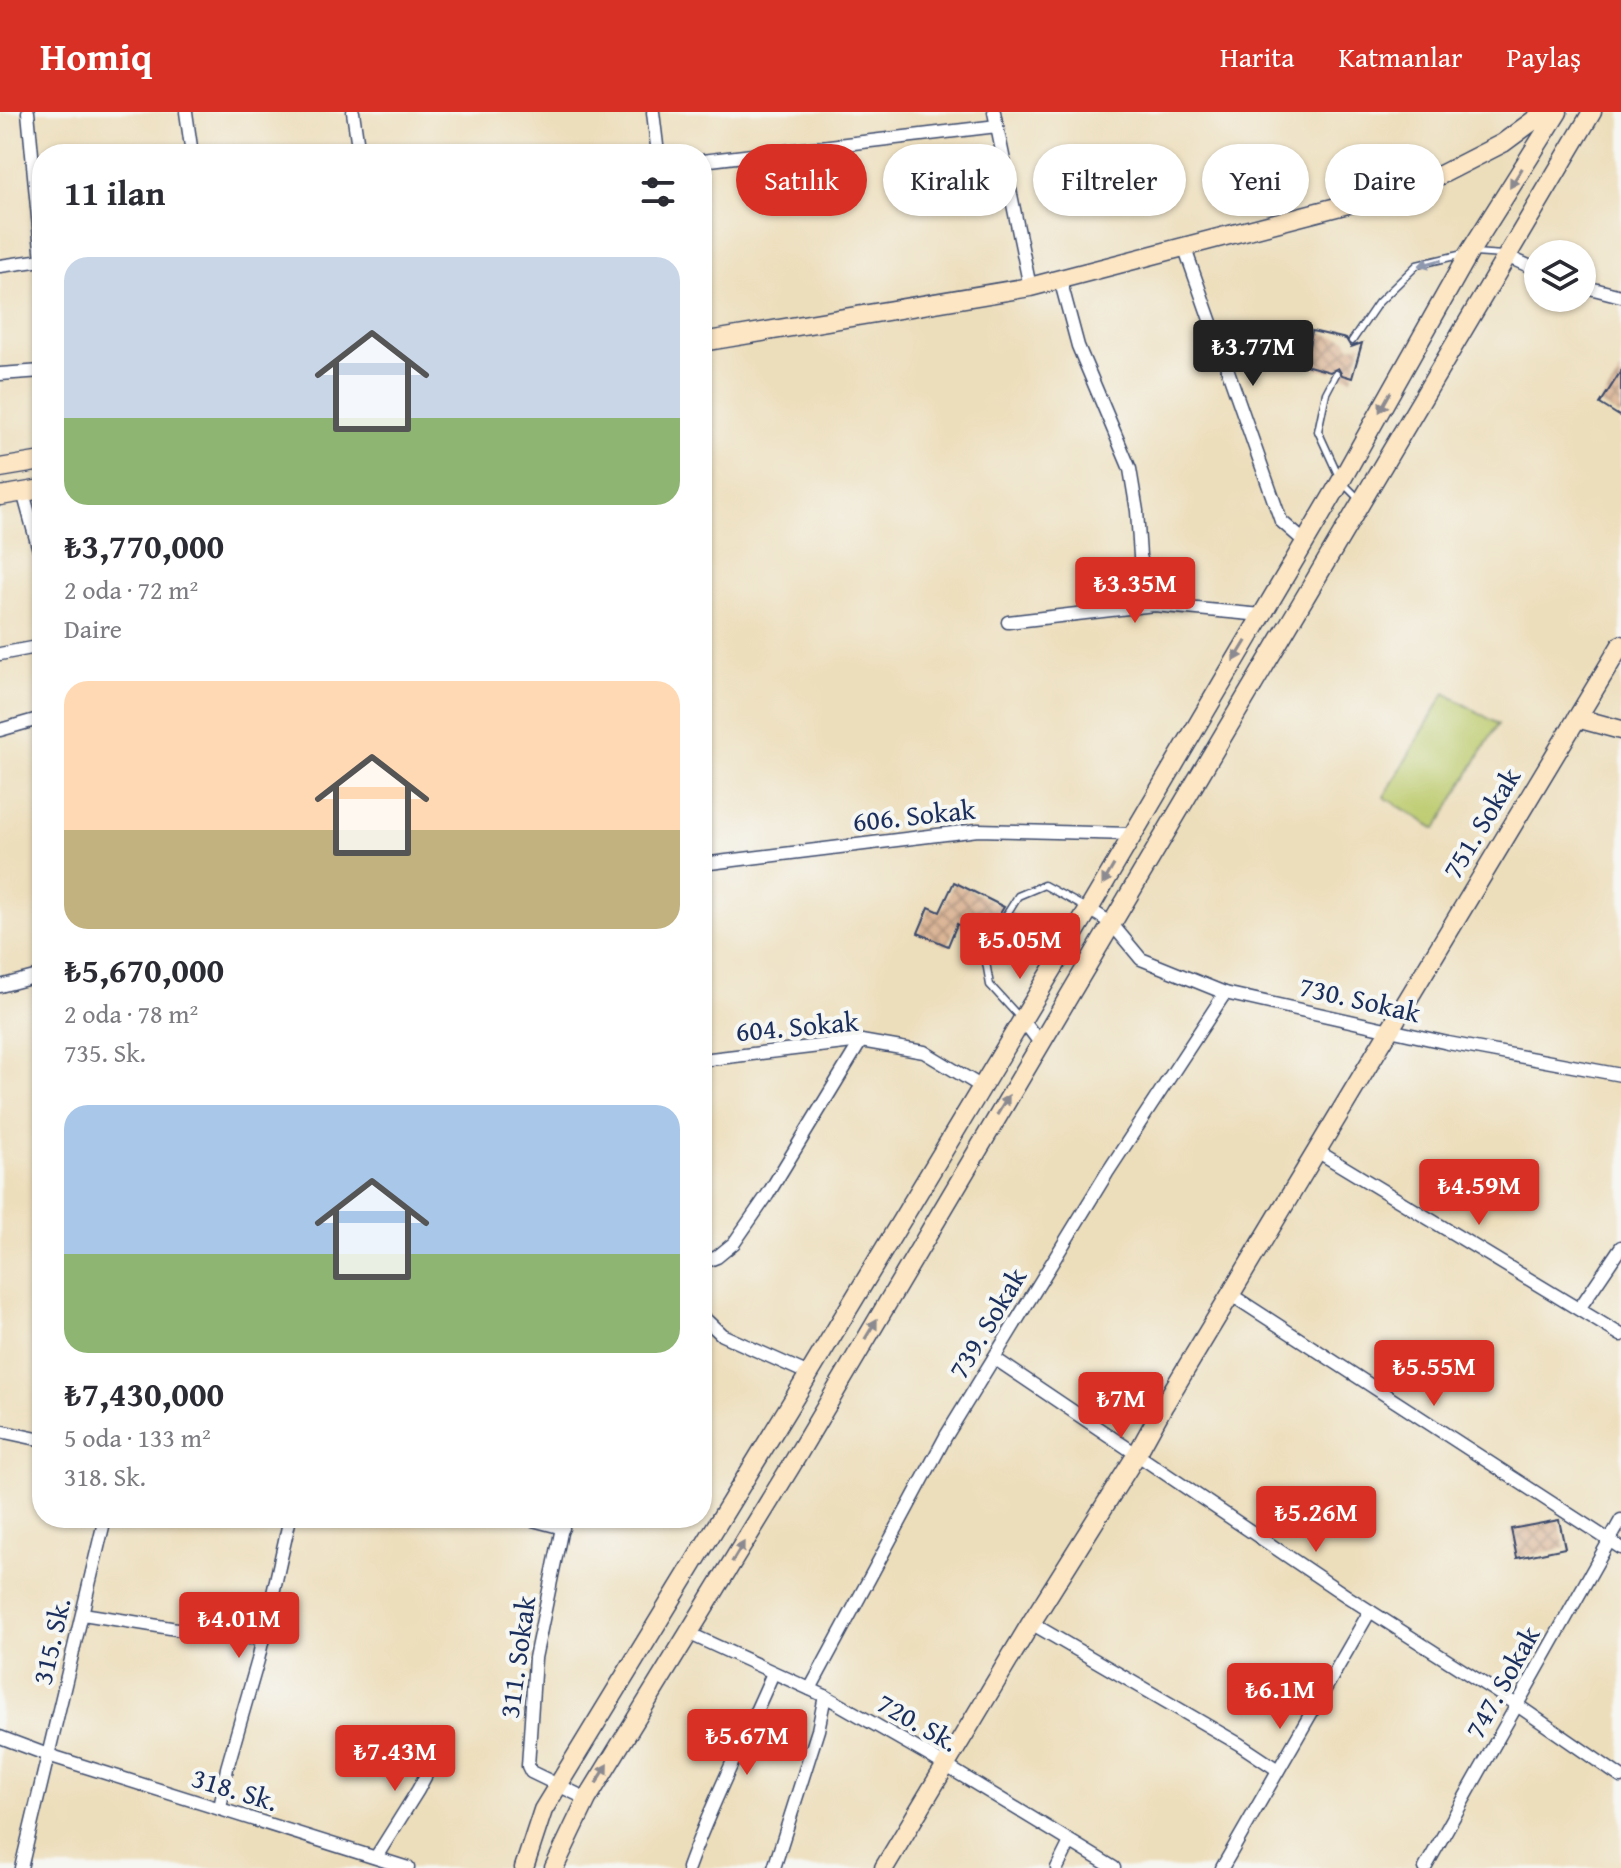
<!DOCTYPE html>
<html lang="tr">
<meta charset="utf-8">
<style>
:root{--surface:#fff;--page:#f2f2f3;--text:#2b2b33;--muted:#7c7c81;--accent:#d93025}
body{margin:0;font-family:"Gentium Book Plus",serif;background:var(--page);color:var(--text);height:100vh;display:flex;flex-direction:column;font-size:30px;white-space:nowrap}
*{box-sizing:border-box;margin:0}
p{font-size:26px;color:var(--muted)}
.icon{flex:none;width:44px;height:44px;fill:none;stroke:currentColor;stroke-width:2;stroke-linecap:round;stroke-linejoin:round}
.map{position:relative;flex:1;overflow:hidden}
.drawer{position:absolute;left:32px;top:32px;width:680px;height:1384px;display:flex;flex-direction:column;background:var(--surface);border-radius:32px;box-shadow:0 2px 6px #0004}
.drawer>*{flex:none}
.banner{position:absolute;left:736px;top:32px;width:760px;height:72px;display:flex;gap:16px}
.buttons{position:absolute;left:1524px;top:128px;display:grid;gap:16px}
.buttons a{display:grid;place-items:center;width:72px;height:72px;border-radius:50%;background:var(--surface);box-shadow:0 2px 6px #0004;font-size:40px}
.price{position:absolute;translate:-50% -68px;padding:0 18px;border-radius:8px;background:var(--accent);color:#fff;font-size:26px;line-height:52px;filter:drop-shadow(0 2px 4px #0008)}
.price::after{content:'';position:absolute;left:50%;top:48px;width:24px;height:18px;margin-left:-12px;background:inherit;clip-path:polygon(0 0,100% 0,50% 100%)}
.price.on{background:#222;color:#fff}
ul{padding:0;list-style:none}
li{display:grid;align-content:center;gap:16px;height:424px;padding:0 32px}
li span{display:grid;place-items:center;height:248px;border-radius:24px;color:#555}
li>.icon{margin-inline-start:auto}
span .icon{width:144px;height:144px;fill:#fffc;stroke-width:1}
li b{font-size:34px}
h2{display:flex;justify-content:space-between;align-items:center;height:96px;padding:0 32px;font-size:34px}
.tag{padding:0 28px;border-radius:36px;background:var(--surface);box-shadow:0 2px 6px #0004;font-size:28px;line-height:72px}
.tag.on{background:var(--accent);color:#fff}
header{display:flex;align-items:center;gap:48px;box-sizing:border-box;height:112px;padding:0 40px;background:var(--accent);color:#fff}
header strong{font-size:38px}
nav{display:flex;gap:44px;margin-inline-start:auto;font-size:28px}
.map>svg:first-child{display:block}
.grass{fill:#bcca6c;stroke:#6c7c65;stroke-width:2}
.building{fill:url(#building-cross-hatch)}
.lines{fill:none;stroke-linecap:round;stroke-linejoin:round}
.lane-casing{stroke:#3a496c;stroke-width:9}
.street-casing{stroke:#3a496c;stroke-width:15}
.secondary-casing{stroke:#3a496c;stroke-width:21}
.lane{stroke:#fff;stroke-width:6}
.street{stroke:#fff;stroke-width:12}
.secondary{stroke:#fce6c4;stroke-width:18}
.oneway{fill:#8c8a91}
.oneway2{fill:#8d97ae}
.labels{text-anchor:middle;stroke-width:8;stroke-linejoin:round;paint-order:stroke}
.street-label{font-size:28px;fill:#1b2f5e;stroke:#f6f6f2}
</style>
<header>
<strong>Homiq</strong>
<nav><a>Harita</a><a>Katmanlar</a><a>Paylaş</a></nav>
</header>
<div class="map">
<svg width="1621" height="1756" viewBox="0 0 1621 1756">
<defs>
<pattern id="building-cross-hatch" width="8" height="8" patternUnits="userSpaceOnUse" patternTransform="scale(2)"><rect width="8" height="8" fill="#dbb596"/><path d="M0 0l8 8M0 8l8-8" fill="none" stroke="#b1947e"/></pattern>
</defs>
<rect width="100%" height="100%" fill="#f6f6f2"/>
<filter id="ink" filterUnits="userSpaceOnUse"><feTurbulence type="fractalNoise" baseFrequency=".0125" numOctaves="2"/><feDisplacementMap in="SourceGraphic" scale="16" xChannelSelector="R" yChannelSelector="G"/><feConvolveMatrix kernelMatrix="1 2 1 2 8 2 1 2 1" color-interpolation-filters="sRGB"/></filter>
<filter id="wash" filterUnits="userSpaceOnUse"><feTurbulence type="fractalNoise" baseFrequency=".006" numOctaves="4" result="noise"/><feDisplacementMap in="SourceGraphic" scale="32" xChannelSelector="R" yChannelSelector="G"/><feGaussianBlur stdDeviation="1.8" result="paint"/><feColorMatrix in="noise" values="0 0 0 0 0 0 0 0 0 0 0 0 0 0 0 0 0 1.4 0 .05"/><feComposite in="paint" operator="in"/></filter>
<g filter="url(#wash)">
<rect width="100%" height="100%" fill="#eddebb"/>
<!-- grass -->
<polygon class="grass" points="1445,581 1498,612 1436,717 1384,685"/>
<g id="blocks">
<!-- building -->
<g class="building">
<polygon points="1312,219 1346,227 1351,235 1362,231 1352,266 1342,263 1338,256 1330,260 1305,253"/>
<polygon points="1621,259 1621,305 1600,292"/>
<polygon points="954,770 1004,795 984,827 957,812 948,834 918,821 929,795 940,800"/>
<polygon points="1015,801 1024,806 1006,838 995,832"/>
<polygon points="1559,1408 1565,1436 1517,1446 1511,1417"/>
</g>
</g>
</g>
<g filter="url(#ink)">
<use href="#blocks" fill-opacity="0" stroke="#3a496c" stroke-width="2"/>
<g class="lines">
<defs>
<g id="lane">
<polyline points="1474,141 1503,143"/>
<polyline points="1352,229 1378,191 1417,153 1463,142"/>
<polyline points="1336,262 1326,281 1318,319 1341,369 1358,386"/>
<polyline points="1021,907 990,873 984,839 1018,784 1044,773 1086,796"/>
</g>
<g id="street">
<polyline points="186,0 192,42"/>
<polyline points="353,0 359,42"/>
<polyline points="653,0 658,42"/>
<polyline points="994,0 1030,175"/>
<polyline points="702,49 997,14"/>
<polyline points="1184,134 1281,409 1305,430"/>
<polyline points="1506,144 1538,158"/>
<polyline points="0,154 42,148 28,0"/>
<polyline points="1060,167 1078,234 1130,357 1137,399 1140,444 1154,493"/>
<polyline points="1582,174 1621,184"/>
<polyline points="0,262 42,259"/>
<polyline points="23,380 42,449"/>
<polyline points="1008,510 1154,493 1262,503"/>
<polyline points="0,542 42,534"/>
<polyline points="0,618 42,606"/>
<polyline points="702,752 978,718 1131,722"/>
<polyline points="1089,797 1111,811 1141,847 1225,881 1448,931 1621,963"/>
<polyline points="0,874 42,863"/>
<polyline points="1022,907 1040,931"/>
<polyline points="702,948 861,929 924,940 982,975"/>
<polyline points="1317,1039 1621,1223"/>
<polyline points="702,1151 717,1145 734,1131 768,1082 861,929"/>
<polyline points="1230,1182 1621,1436"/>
<polyline points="1579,1197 1621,1135"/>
<polyline points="702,1204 722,1223 809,1262"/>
<polyline points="994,1246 1348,1485 1517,1593 1621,1665"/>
<polyline points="0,1319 42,1328"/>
<polyline points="525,1406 563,1416"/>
<polyline points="564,1406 535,1546 528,1654 531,1660 587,1687"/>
<polyline points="83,1502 208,1522 263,1527"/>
<polyline points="1031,1511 1239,1632 1278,1658"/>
<polyline points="688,1521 825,1584 930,1644 1114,1756"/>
<polyline points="810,1577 946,1324 1107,1061 1225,881"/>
<polyline points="0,1625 48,1643 408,1756"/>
<polyline points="220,1697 227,1656 258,1548 290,1406"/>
<polyline points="376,1745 418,1678 442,1633"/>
<polyline points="21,1756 105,1406"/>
<path d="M688,1756C712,1689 745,1626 773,1561"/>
<polyline points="774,1756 818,1618 825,1584"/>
<polyline points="1057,1756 1070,1730"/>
<polyline points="1222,1756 1370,1499"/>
<polyline points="1425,1756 1621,1408"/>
</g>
<g id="secondary">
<polyline points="702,230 1030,175 1421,73 1503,31 1545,0"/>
<polyline points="0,356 42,349"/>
<polyline points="0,384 42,377"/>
<polyline points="1577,606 1621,618"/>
<polyline points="524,1756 543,1698 809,1262 1089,797 1341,369 1469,141 1558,0"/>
<polyline points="554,1756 587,1687 791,1354 1592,0"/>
<polyline points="884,1756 1031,1511 1137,1342 1164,1293 1621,533"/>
</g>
</defs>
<!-- lane casing -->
<use href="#lane" class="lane-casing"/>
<!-- street casing -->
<use href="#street" class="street-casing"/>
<!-- secondary casing -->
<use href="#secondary" class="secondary-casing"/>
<!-- lane -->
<use href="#lane" class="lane"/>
<!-- street -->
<use href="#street" class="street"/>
<!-- secondary -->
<use href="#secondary" class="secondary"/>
</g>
<!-- one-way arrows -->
<defs><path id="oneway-solid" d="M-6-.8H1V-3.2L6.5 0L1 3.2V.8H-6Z" transform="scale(2)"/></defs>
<g class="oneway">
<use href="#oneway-solid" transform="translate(1516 66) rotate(122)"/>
<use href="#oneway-solid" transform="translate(1385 290) rotate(119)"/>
<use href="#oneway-solid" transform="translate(1240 539) rotate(121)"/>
<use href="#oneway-solid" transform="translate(1108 763) rotate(120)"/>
<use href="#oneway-solid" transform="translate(1003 993) rotate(-59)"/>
<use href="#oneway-solid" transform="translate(871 1217) rotate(-59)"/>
<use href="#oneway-solid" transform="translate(738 1440) rotate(-59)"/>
<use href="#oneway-solid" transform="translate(602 1662) rotate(-58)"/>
</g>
<use class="oneway2" href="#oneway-solid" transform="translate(1430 151) rotate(165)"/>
</g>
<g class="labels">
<!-- street labels -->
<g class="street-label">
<text transform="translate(914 703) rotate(-6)" y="10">606. Sokak</text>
<text transform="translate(1481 711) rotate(-59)" y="10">751. Sokak</text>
<text transform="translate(1360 887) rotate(13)" y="10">730. Sokak</text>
<text transform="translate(797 914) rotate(-5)" y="10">604. Sokak</text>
<text transform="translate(987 1211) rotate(-59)" y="10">739. Sokak</text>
<text transform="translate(51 1529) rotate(-77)" y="10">315. Sk.</text>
<text transform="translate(517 1545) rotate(-82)" y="10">311. Sokak</text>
<text transform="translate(1502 1570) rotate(-61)" y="10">747. Sokak</text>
<text transform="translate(918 1610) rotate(30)" y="10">720. Sk.</text>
<text transform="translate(235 1677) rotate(17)" y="10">318. Sk.</text>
</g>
</g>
</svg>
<div class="buttons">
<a><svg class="icon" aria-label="layers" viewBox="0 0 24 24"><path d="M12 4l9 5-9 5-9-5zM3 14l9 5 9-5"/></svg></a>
</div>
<b class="price on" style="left:1253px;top:276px">₺3.77M</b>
<b class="price" style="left:1135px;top:513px">₺3.35M</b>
<b class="price" style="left:1020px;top:869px">₺5.05M</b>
<b class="price" style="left:1479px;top:1115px">₺4.59M</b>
<b class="price" style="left:1434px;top:1296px">₺5.55M</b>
<b class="price" style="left:1121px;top:1328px">₺7M</b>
<b class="price" style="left:1316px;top:1442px">₺5.26M</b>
<b class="price" style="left:239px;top:1548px">₺4.01M</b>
<b class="price" style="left:1280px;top:1619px">₺6.1M</b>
<b class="price" style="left:747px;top:1665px">₺5.67M</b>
<b class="price" style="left:395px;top:1681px">₺7.43M</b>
<div class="banner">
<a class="tag on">Satılık</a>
<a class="tag">Kiralık</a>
<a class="tag">Filtreler</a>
<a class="tag">Yeni</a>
<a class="tag">Daire</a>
</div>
<section class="drawer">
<h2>11 ilan<svg class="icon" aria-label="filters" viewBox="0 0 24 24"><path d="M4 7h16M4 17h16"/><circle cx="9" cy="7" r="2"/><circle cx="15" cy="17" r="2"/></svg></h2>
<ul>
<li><span style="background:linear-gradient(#c9d6e8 65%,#8fb573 0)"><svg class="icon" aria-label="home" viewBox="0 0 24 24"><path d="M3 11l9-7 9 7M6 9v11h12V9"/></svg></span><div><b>₺3,770,000</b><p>2 oda · 72 m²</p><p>Daire</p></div></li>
<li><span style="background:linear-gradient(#ffd9b3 60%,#c2b280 0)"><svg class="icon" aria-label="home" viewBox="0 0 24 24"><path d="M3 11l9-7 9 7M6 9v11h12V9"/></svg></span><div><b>₺5,670,000</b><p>2 oda · 78 m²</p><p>735. Sk.</p></div></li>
<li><span style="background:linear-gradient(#a9c7e8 60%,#8fb573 0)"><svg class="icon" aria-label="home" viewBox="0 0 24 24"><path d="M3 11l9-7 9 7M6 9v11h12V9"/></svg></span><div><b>₺7,430,000</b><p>5 oda · 133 m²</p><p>318. Sk.</p></div></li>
</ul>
</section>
</div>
